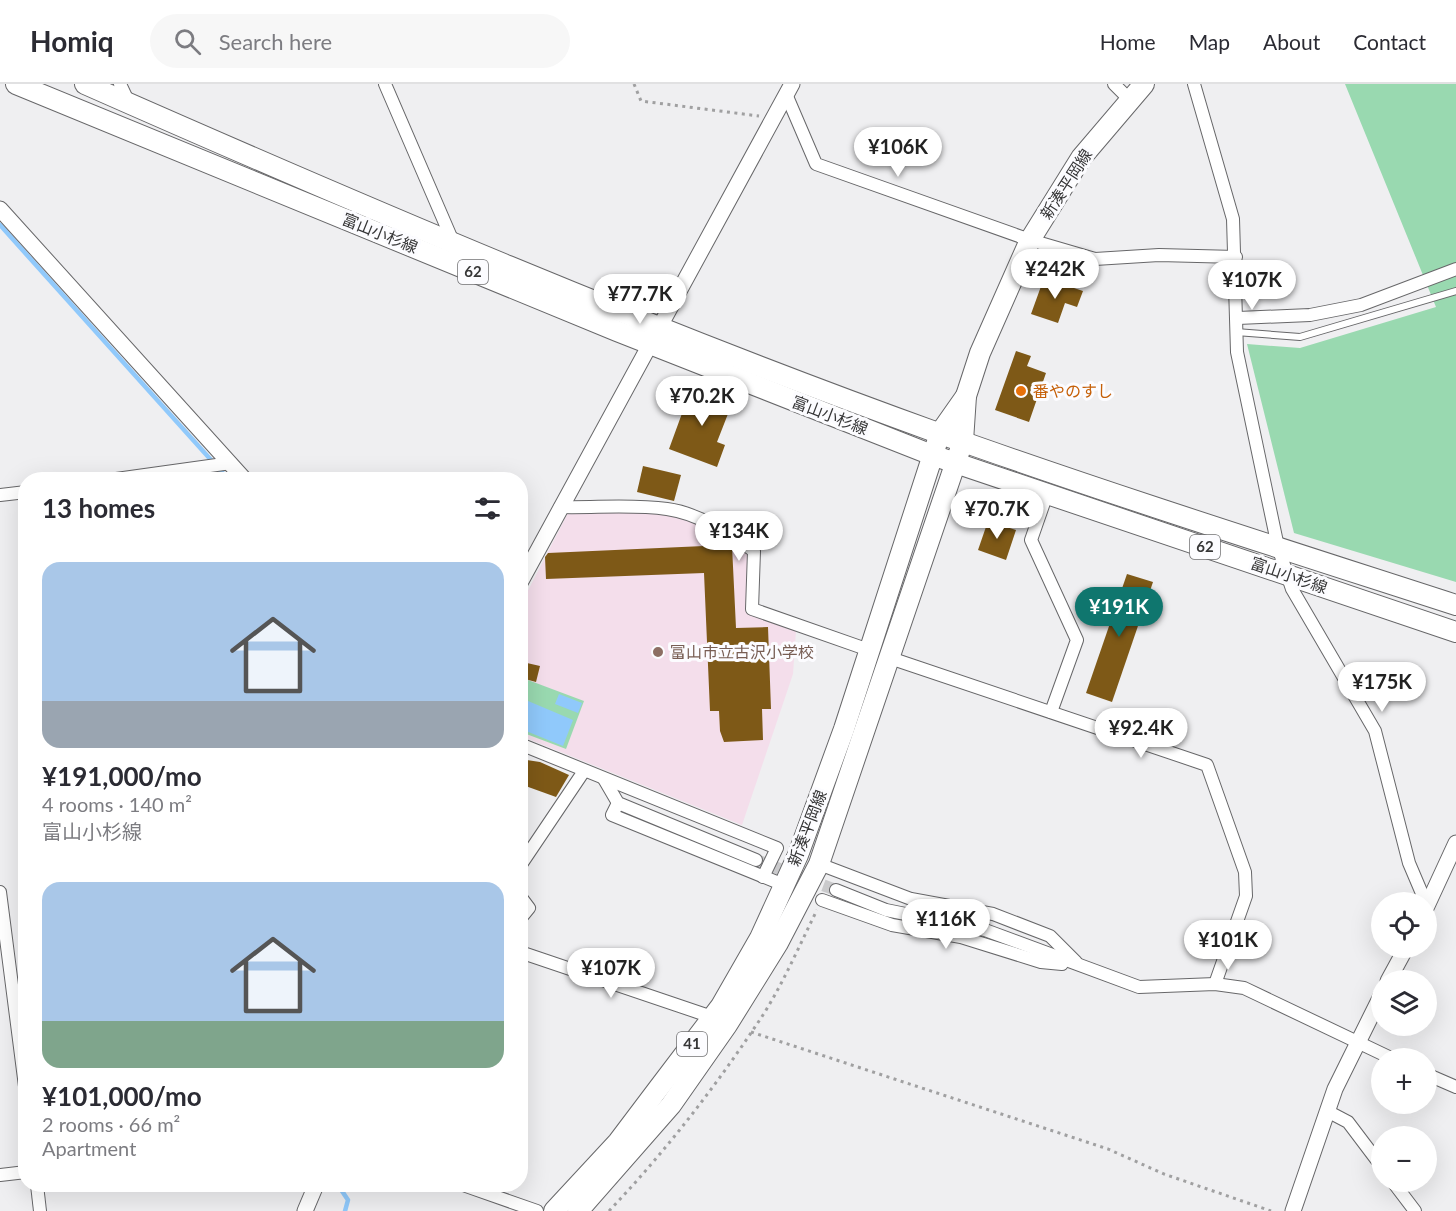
<!DOCTYPE html>
<meta charset="utf-8">
<style>
:root{--surface:#fff;--page:#f7f7f7;--text:#2b2b33;--muted:#7c7c81;--line:#e1e1e2;--accent:#0f766e}
body{margin:0;font-family:Lato,"Noto Sans JP",sans-serif;background:var(--page);color:var(--text);height:100vh;display:flex;flex-direction:column;font-size:22px;white-space:nowrap}
*{box-sizing:border-box;margin:0}
p{font-size:20px;color:var(--muted)}
.icon{flex:none;width:33px;height:33px;fill:none;stroke:currentColor;stroke-width:2;stroke-linecap:round;stroke-linejoin:round}
.map{position:relative;flex:1;overflow:hidden}
.panel{position:absolute;left:18px;top:388px;width:510px;height:720px;display:flex;flex-direction:column;background:var(--surface);border-radius:24px;box-shadow:0 6px 24px #0002}
.panel>*{flex:none}
.buttons{position:absolute;left:1371px;top:808px;display:grid;gap:12px}
.buttons a{display:grid;place-items:center;width:66px;height:66px;border-radius:50%;background:var(--surface);box-shadow:0 6px 24px #0002;font-size:30px}
.price{position:absolute;translate:-50% -51px;padding:0 14px;border-radius:21px;background:#fff;color:#222;font-size:20px;line-height:39px;filter:drop-shadow(0 2px 3px #0008)}
.price::after{content:'';position:absolute;left:50%;top:36px;width:18px;height:14px;margin-left:-9px;background:inherit;clip-path:polygon(0 0,100% 0,50% 100%)}
.price.current{background:var(--accent);color:#fff}
ul{padding:0;list-style:none}
li{display:grid;align-content:center;gap:12px;height:318px;padding:0 24px}
li span{display:grid;place-items:center;height:186px;border-radius:18px;color:#555}
li>.icon{margin-inline-start:auto}
span .icon{width:108px;height:108px;fill:#fffc;stroke-width:1}
li b{font-size:26px}
h2{display:flex;justify-content:space-between;align-items:center;height:72px;padding:0 24px;font-size:26px}
header{display:flex;align-items:center;gap:36px;box-sizing:border-box;height:84px;padding:0 30px;background:var(--surface);border-bottom:2px solid var(--line)}
header strong{font-size:28px}
nav{display:flex;gap:33px;margin-inline-start:auto;font-size:21px}
.search{width:420px;height:54px;background:var(--page);display:flex;align-items:center;gap:15px;box-sizing:border-box;padding:0 21px;border-radius:33px;color:var(--muted);font-size:22px}
.map>svg:first-child{display:block}
.education{fill:#f4deeb}
.green{fill:#99d9b0}
.water{fill:#90c9fb}
.lines{fill:none;stroke-linecap:round;stroke-linejoin:round}
.stream{stroke:#90c9fb;stroke-width:4.5}
.building{fill:#7e5917}
.minor-tunnel{stroke:#cacacc;stroke-width:12;stroke-dasharray:12 6;stroke-linecap:butt}
.service-casing{stroke:#676769;stroke-width:8}
.minor-casing{stroke:#676769;stroke-width:14}
.tertiary-casing{stroke:#676769;stroke-width:17}
.primary-casing{stroke:#676769;stroke-width:22}
.path{stroke:#a0a0a1;stroke-width:3;stroke-dasharray:3 4.5;stroke-linecap:butt}
.service{stroke:#fff;stroke-width:6}
.minor{stroke:#fff;stroke-width:12}
.tertiary{stroke:#fff;stroke-width:15}
.primary{stroke:#fff;stroke-width:20}
.food-dot{fill:#e8710a;stroke:#fcfcff;stroke-width:2}
.education-dot{fill:#8d6e63;stroke:#fcfcff;stroke-width:2}
.labels{text-anchor:middle;stroke-width:6;stroke-linejoin:round;paint-order:stroke}
.shield{fill:#fcfcff;stroke:#717173;stroke-width:1.5}
.shield-label{font-size:15px;font-weight:bold;fill:#363637}
.street-label{font-size:16px;fill:#363637;stroke:#fcfcff}
.food-label{font-size:16px;fill:#c56008;stroke:#fcfcff;text-anchor:start}
.education-label{font-size:16px;fill:#785e54;stroke:#fcfcff;text-anchor:start}
</style>
<header>
<strong>Homiq</strong>
<div class="search"><svg class="icon" aria-label="search" viewBox="0 0 24 24"><circle cx="10" cy="10" r="6"/><path d="M15 15l6 6"/></svg>Search here</div>
<nav><a>Home</a><a>Map</a><a>About</a><a>Contact</a></nav>
</header>
<div class="map">
<svg width="1456" height="1127" viewBox="0 0 1456 1127">
<rect width="100%" height="100%" fill="#efeff1"/>
<!-- education -->
<polygon class="education" points="569,427 680,429 748,466 747,528 796,547 793,590 742,741 521,652 520,522"/>
<!-- green -->
<g class="green">
<polygon points="1345,0 1456,0 1456,498 1294,449 1247,260 1300,264 1436,223"/>
<polygon points="520,593 584,617 566,665 521,648"/>
</g>
<!-- water -->
<g class="water">
<polygon points="559,610 582,619 578,629 555,620"/>
<polygon points="521,614 573,636 563,662 521,645"/>
</g>
<g class="lines">
<!-- stream -->
<g class="stream">
<polyline points="0,141 229,396"/>
<polyline points="338,1101 348,1116 345,1127"/>
</g>
</g>
<!-- building -->
<g class="building">
<polygon points="1044,194 1083,207 1077,223 1065,219 1058,239 1031,230"/>
<polygon points="1016,267 1031,272 1027,282 1046,289 1029,338 995,326"/>
<polygon points="692,302 733,317 717,358 725,361 717,383 669,365"/>
<polygon points="643,382 681,391 674,417 637,408"/>
<polygon points="988,437 1016,446 1006,476 978,466"/>
<polygon points="721,455 732,462 736,544 768,543 771,625 762,625 763,656 724,658 720,647 719,627 710,627 704,489 546,495 545,473 548,469 704,462 704,456"/>
<polygon points="1127,490 1153,498 1112,618 1086,609"/>
<polygon points="527,579 540,582 536,598 525,595"/>
<polygon points="520,675 540,678 569,691 556,713 520,700"/>
</g>
<g class="lines">
<!-- minor-tunnel -->
<polyline class="minor-tunnel" points="756,776 836,806"/>
<defs>
<polyline id="service" points="1236,248 1300,253 1456,207"/>
<g id="minor">
<polyline points="120,0 129,19"/>
<polyline points="385,0 454,160"/>
<polyline points="1114,0 1129,15"/>
<polyline points="1194,0 1233,135 1237,268 1278,463 1292,505 1375,647 1409,779 1426,819"/>
<polyline points="786,10 816,80 1030,156 1095,175 1159,171 1236,173"/>
<polyline points="1238,234 1310,231 1361,221 1456,185"/>
<polyline points="109,396 231,379"/>
<polyline points="1047,410 1031,456 1077,556 1051,628"/>
<polyline points="0,411 26,408"/>
<path d="M560,423C595,424 632,420 667,425C698,429 730,450 754,467L752,525L869,566"/>
<polyline points="890,574 1207,681 1245,788 1246,812 1215,900"/>
<polyline points="520,660 777,764 763,793"/>
<polyline points="604,695 618,719 756,776"/>
<polyline points="618,719 612,731 784,801"/>
<polyline points="819,780 911,815 993,830 1050,852 1076,878"/>
<polyline points="520,782 584,687"/>
<polyline points="836,806 886,826 985,846 1139,903 1215,900 1244,904 1393,975"/>
<polyline points="0,808 26,1010"/>
<polyline points="520,812 529,824 520,835"/>
<polyline points="822,816 892,841 961,853 1041,878 1062,880"/>
<polyline points="520,868 712,933"/>
<polyline points="1426,990 1456,1003"/>
<polyline points="1327,1027 1348,1038 1382,1083"/>
<polyline points="0,1091 26,1088"/>
<polyline points="1393,1098 1415,1127"/>
<polyline points="37,1101 40,1127"/>
<polyline points="463,1101 537,1127"/>
</g>
<g id="tertiary">
<polyline points="0,125 245,396"/>
<polyline points="520,499 792,0"/>
<polyline points="1426,824 1456,759"/>
<polyline points="1388,897 1406,864"/>
<polyline points="305,1127 316,1101"/>
<polyline points="1293,1127 1335,1005 1382,910"/>
</g>
<g id="primary">
<polyline points="16,0 617,247 932,371 1456,548"/>
<path d="M85,0C366,124 649,245 938,349C1109,410 1283,465 1456,521"/>
<polyline points="554,1127 618,1058 658,1005 721,922 760,854 798,771 844,645 940,349 966,312"/>
<polyline points="578,1127 671,1021 727,941 778,859 819,780 963,357 966,312 980,269 1030,156 1081,74 1144,0"/>
</g>
</defs>
<!-- service casing -->
<use href="#service" class="service-casing"/>
<!-- minor casing -->
<use href="#minor" class="minor-casing"/>
<!-- tertiary casing -->
<use href="#tertiary" class="tertiary-casing"/>
<!-- primary casing -->
<use href="#primary" class="primary-casing"/>
<!-- path -->
<g class="path">
<polyline points="634,0 641,17 759,32"/>
<polyline points="751,948 1108,1065 1164,1090 1271,1127"/>
<path d="M609,1127C664,1069 713,1006 757,940C781,905 798,864 817,826"/>
</g>
<!-- service -->
<use href="#service" class="service"/>
<!-- minor -->
<use href="#minor" class="minor"/>
<!-- tertiary -->
<use href="#tertiary" class="tertiary"/>
<!-- primary -->
<use href="#primary" class="primary"/>
</g>
<!-- markers -->
<circle class="food-dot" cx="1021" cy="307" r="6"/>
<circle class="education-dot" cx="658" cy="568" r="6"/>
<g class="labels">
<!-- shield labels -->
<g class="shield">
<rect x="458" y="176" width="30" height="24" rx="4.5"/>
<rect x="1190" y="451" width="30" height="24" rx="4.5"/>
<rect x="677" y="948" width="30" height="24" rx="4.5"/>
</g>
<g class="shield-label">
<text x="473" y="193">62</text>
<text x="1205" y="468">62</text>
<text x="692" y="965">41</text>
</g>
<!-- street labels -->
<g class="street-label">
<text transform="translate(1066 100) rotate(-57)" y="6">新湊平岡線</text>
<text transform="translate(380 149) rotate(22)" y="6">富山小杉線</text>
<text transform="translate(830 331) rotate(21)" y="6">富山小杉線</text>
<text transform="translate(1289 491) rotate(19)" y="6">富山小杉線</text>
<text transform="translate(807 744) rotate(-69)" y="6">新湊平岡線</text>
</g>
<!-- food labels -->
<g class="food-label">
<text x="1033" y="313">番やのすし</text>
</g>
<!-- education labels -->
<g class="education-label">
<text x="670" y="574">富山市立古沢小学校</text>
</g>
</g>
</svg>
<div class="buttons">
<a><svg class="icon" aria-label="locate" viewBox="0 0 24 24"><circle cx="12" cy="12" r="6"/><path d="M12 2v4M12 18v4M2 12h4M18 12h4"/></svg></a>
<a><svg class="icon" aria-label="layers" viewBox="0 0 24 24"><path d="M12 4l9 5-9 5-9-5zM3 14l9 5 9-5"/></svg></a>
<a>+</a>
<a>−</a>
</div>
<b class="price" style="left:898px;top:94px">¥106K</b>
<b class="price" style="left:1055px;top:216px">¥242K</b>
<b class="price" style="left:1252px;top:227px">¥107K</b>
<b class="price" style="left:640px;top:241px">¥77.7K</b>
<b class="price" style="left:702px;top:343px">¥70.2K</b>
<b class="price" style="left:997px;top:456px">¥70.7K</b>
<b class="price" style="left:739px;top:478px">¥134K</b>
<b class="price current" style="left:1119px;top:554px">¥191K</b>
<b class="price" style="left:1382px;top:629px">¥175K</b>
<b class="price" style="left:1141px;top:675px">¥92.4K</b>
<b class="price" style="left:946px;top:866px">¥116K</b>
<b class="price" style="left:1228px;top:887px">¥101K</b>
<b class="price" style="left:611px;top:915px">¥107K</b>
<section class="panel">
<h2>13 homes<svg class="icon" aria-label="filters" viewBox="0 0 24 24"><path d="M4 7h16M4 17h16"/><circle cx="9" cy="7" r="2"/><circle cx="15" cy="17" r="2"/></svg></h2>
<ul>
<li><span style="background:linear-gradient(#a9c7e8 75%,#9aa5b1 0)"><svg class="icon" aria-label="home" viewBox="0 0 24 24"><path d="M3 11l9-7 9 7M6 9v11h12V9"/></svg></span><div><b>¥191,000/mo</b><p>4 rooms · 140 m²</p><p>富山小杉線</p></div></li>
<li><span style="background:linear-gradient(#a9c7e8 75%,#7fa58c 0)"><svg class="icon" aria-label="home" viewBox="0 0 24 24"><path d="M3 11l9-7 9 7M6 9v11h12V9"/></svg></span><div><b>¥101,000/mo</b><p>2 rooms · 66 m²</p><p>Apartment</p></div></li>
</ul>
</section>
</div>
